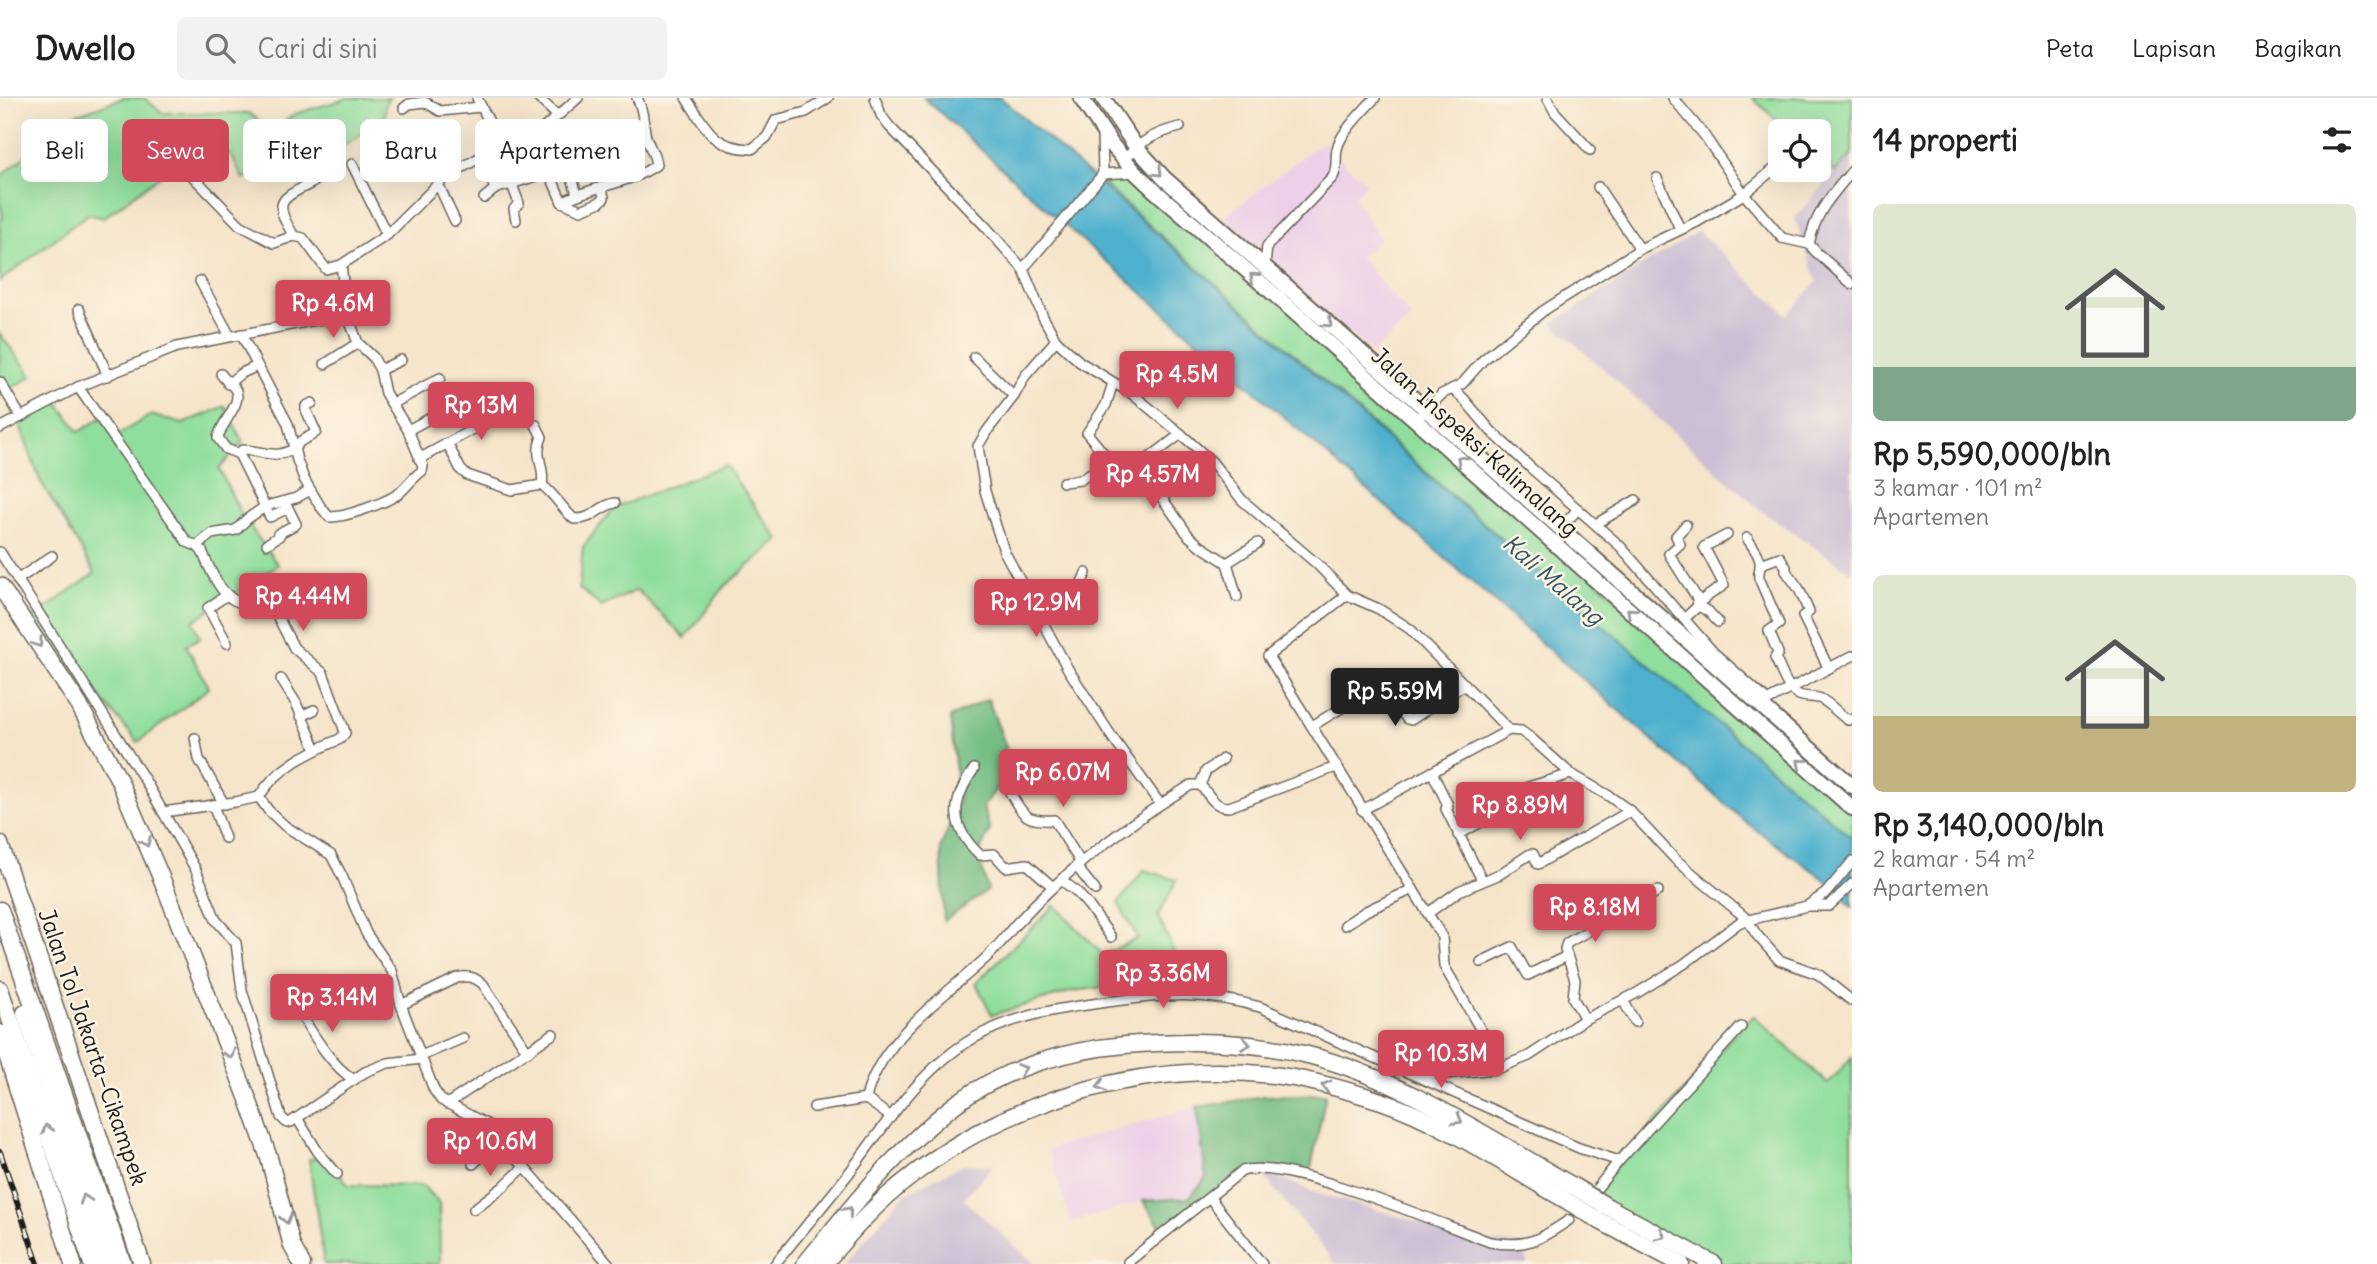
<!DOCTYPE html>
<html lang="id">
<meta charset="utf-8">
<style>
:root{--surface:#fff;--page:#f2f2f2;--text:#202124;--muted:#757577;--line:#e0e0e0;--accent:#d1495b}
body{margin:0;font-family:Delius,sans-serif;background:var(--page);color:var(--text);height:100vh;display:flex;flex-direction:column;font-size:26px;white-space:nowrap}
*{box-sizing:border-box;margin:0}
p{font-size:23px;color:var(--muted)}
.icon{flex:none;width:38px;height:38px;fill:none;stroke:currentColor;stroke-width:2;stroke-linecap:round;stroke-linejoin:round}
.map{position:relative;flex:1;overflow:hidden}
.details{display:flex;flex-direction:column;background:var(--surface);width:525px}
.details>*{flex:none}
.top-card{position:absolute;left:21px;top:21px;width:665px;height:63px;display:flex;gap:14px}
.tools{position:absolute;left:1768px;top:21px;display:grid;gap:14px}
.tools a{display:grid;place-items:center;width:63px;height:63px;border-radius:10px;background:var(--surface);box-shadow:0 7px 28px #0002;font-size:35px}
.price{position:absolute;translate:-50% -60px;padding:0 16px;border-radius:7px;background:var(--accent);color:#fff;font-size:23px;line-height:46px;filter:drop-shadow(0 2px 4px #0008)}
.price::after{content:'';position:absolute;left:50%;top:42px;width:21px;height:16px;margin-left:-10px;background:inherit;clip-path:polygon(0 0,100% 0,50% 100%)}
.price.current{background:#222;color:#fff}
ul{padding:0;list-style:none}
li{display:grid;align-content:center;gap:14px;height:371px;padding:0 21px}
li span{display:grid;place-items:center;height:217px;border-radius:10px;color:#555}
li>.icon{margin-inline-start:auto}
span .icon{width:126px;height:126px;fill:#fffc;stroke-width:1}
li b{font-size:30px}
h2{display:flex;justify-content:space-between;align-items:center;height:84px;padding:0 21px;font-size:30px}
.pill{padding:0 24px;border-radius:10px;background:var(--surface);box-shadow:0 7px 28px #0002;font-size:24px;line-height:63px}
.pill.current{background:var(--accent);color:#fff}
header{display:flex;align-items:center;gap:42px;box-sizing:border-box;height:98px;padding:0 35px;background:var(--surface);border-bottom:2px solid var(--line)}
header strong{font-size:33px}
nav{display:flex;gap:38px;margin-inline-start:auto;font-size:24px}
.search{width:490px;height:63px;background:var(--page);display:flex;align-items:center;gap:18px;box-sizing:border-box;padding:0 24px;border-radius:10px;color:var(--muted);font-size:26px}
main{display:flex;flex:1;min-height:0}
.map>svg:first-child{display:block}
.built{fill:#edd0e8}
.industrial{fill:#ccbed4}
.green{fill:#90de9d;stroke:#567d5c;stroke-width:2}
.forest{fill:#74bd84;stroke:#486c50;stroke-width:2}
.water{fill:#4db0cd;stroke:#346674;stroke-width:2}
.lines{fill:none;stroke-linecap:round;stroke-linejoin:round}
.river{stroke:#4db0cd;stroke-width:19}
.street-casing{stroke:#686259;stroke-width:12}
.primary-casing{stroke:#686259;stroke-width:18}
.highway-casing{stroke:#686259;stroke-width:19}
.street{stroke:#fff;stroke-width:9}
.primary{stroke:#fff;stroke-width:14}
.highway{stroke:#fff;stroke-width:16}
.rail-casing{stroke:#1c1c1c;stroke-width:6}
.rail{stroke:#fcf5e5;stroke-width:3.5;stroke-dasharray:10;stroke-linecap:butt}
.highway-bridge-casing{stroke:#686259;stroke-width:19;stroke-linecap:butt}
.highway-bridge{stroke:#fff;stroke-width:16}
.oneway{stroke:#999}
.labels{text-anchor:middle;stroke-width:5;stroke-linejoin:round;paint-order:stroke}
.street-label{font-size:23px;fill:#1c1c1c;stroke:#fcf5e5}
.water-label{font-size:24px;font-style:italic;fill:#305763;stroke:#fcf5e5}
</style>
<header>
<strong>Dwello</strong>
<div class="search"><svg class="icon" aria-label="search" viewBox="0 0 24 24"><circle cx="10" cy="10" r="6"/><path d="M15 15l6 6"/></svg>Cari di sini</div>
<nav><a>Peta</a><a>Lapisan</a><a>Bagikan</a></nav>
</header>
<main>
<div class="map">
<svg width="1852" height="1166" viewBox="0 0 1852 1166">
<rect width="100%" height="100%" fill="#fcf5e5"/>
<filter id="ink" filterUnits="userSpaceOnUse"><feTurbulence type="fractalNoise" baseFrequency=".0143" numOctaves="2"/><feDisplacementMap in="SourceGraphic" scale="14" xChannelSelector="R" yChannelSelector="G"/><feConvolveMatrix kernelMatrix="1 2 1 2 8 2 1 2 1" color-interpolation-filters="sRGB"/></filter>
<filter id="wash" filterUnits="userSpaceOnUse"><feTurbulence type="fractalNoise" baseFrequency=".00686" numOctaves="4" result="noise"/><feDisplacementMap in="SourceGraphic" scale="28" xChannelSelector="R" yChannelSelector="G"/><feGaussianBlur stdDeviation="1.57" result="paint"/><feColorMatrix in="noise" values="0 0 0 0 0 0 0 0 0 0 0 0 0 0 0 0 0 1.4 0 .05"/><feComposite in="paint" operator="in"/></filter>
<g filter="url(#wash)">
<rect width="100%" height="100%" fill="#f5e4c9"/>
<!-- built -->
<g class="built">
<polygon points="1322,44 1366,85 1354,100 1380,141 1359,159 1412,220 1372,254 1220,122"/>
<polygon points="1197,1009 1207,1080 1189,1100 1143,1103 1071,1125 1048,1051"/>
</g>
<!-- industrial -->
<g class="industrial">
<polygon points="1752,0 1852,0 1852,475 1759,411 1552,225 1698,133 1787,217 1817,184 1795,120 1834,74 1818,60 1818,33 1789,33"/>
<polygon points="964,1066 993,1068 963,1101 1035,1166 844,1166 904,1096"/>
<polygon points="1258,1071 1316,1095 1490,1144 1524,1146 1527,1166 1336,1166"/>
</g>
<!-- green -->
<g class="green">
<polygon points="123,0 144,0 162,15 249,15 271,34 295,16 348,0 390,0 386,3 384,21 341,49 331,33 243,81 233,60 204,31 158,57 164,75 103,120 88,116 0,183 0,122 3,120 0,104 0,79 75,17"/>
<polygon points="1752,0 1852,0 1852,57 1835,74 1818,60 1818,33 1789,33"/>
<polygon points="1135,74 1852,710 1852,740 1526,463 1099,82 1104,77"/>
<polygon points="0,236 32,278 0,297"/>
<polygon points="57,303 79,334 101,320 119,336 151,317 183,326 225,308 243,344 219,371 241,416 278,467 193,523 200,540 186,547 209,590 138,644 31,521 95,475 40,382 19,325"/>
<polygon points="725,367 779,442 725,488 685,540 637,492 601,509 579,490 583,449 614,410"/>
<polygon points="1144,772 1177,782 1158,818 1185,879 1073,893 992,917 976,885 1055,807 1103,857 1138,840 1118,805"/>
<polygon points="1754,918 1828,986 1852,959 1852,1166 1715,1166 1590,1098 1741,929"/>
<polygon points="329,1059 348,1087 423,1088 439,1105 440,1166 324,1166 309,1061"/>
</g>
<!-- forest -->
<g class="forest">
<polygon points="988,601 1013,668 983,709 990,732 978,757 988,792 944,823 941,749 959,703 950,619"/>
<polygon points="1326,996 1309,1080 1251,1070 1163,1132 1143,1103 1189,1100 1206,1080 1197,1009 1265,998"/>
</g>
<!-- water -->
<polygon class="water" points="924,0 1001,0 1207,179 1450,397 1852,740 1852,809 1823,780 1748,726 1050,114"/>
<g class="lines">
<!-- river -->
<g class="river">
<polyline points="960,0 1064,90"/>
<polyline points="1089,112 1189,199"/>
<polyline points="1232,236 1663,611"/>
</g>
</g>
</g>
<g filter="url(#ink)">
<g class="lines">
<defs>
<g id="street">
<polyline points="477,0 504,53"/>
<polyline points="538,0 557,17"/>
<path d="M686,0C707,30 712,50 752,51L767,39L776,22L806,14L828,0"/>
<polyline points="875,0 881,17 889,28 986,129 1023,171"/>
<polyline points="1673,0 1704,37 1744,96 1782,140 1809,146"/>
<polyline points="1548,1 1555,14 1590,52"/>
<polyline points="404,10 409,6 425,4 440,13 481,9"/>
<path d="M413,29C410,48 429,69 444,80"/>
<polyline points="1102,35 1103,76 1023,171 1043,219 1056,242 1080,264 1131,295 1181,336 1212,364 1242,402 1317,466 1347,497 1379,511 1410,531 1509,632 1521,633 1532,641 1571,676 1609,698 1630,713 1675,761 1747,821 1756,836 1779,862 1818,876 1852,903"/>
<polyline points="527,45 549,74 562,104 581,112 600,104 604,100 602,90"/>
<polyline points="489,58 490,78 495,91 549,74"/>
<path d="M1124,62C1141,43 1155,35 1180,29"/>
<polyline points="181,66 240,127 274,145 294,138 303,140 326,171 341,167"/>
<polyline points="352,66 387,137"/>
<path d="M544,67C572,65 569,72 577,96"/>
<path d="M1852,73C1831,98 1816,113 1809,146L1816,154L1852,186"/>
<polyline points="1103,76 1135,74"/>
<polyline points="1657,80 1680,131"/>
<polyline points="438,86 455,123"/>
<polyline points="512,87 519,105 514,111 516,122"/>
<polyline points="1598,89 1640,151"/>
<polyline points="484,100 495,91"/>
<path d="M562,104C589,89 632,85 656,67C655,56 649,49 646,39C643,26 644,12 637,0"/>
<path d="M294,138C272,103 280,101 314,84L307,66"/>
<path d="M1265,169L1267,148L1333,79C1338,69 1335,61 1337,51C1340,35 1364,12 1375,0"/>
<polyline points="200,183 230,238"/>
<polyline points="79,211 108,278"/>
<path d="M241,236L288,326L297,362L304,381L320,408L329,419C344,420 385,405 398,396C407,389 412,380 422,373L423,368L408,332L385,295L380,272L373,259L358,245L347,216L341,167L387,137L444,80L477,61L527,45L578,0"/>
<polyline points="1056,242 1025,278 1014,298 987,333 978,348 985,393 1004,453 1068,571 1112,639 1160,706"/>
<polyline points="974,259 1014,298"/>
<polyline points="325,266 358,245"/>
<polyline points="380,272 401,262"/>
<path d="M221,276C225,283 233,286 236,293C242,306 220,326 218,340L226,351L239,356"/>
<polyline points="0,284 21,319"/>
<polyline points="1113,285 1106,307 1087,335 1110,363 1124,387"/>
<polyline points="228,286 240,276 257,268"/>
<path d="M78,289L187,444L197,448L202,453C210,472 225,510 249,504L256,512L267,506L272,508L294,550L323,575L344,631L345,635L340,641C310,654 276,670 259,699L235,704L163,714"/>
<polyline points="1452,291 1463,300 1491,333 1531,370 1620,448 1713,554 1768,603"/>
<polyline points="392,306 440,280"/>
<polyline points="1416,322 1442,296 1462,286 1483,262 1543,213 1640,151 1697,124 1744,96 1774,71"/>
<path d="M536,327L542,339C533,359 546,369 542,387"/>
<polyline points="0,330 78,289 177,249 347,216"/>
<polyline points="408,332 464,302"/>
<polyline points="1181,336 1144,364 1142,372 1189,438 1199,447 1227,465 1237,499"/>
<path d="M447,345L461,372L467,377L512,392L542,387C554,396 562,410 574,421C594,422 598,408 615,405"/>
<polyline points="419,361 528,301"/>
<polyline points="1063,384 1080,382 1110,363"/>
<polyline points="1596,426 1636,402"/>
<polyline points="1560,431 1578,411"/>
<path d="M1747,440C1752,448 1762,459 1760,468C1760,472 1758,476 1759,480L1779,526L1769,533L1778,555L1775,560C1782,572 1785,590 1799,597C1806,600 1814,598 1821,601C1831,606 1838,616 1848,622L1852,621"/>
<path d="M267,446L279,438L278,436L296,426L288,410L270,419L239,356L242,352C260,352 275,362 293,351C296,349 298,345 301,343C307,339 311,339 316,334L306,312V308L312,305"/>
<polyline points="197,448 211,436 236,432 247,421 266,408 296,400 310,392"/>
<polyline points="0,454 146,684 196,772 216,822 236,845 242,892 281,1019 287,1025 291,1024 365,974 388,965 422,961"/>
<polyline points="1227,465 1258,445"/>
<polyline points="1761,466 1780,459 1786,469 1786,473 1799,491 1809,514 1803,518 1828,569"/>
<polyline points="17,482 52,458"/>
<polyline points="227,497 208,510 227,545"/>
<polyline points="1347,497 1268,558 1435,827 1442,839 1444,868 1502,969"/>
<path d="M1040,518C1068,504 1074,505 1086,475"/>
<polyline points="1684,521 1698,508 1697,500 1669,456 1680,446 1676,438 1686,427"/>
<polyline points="1718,524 1708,513 1698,508 1702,502 1724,487 1704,449 1727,437"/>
<polyline points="281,581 296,605 316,651"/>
<polyline points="1763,605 1852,558"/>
<polyline points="301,618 314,612"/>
<polyline points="1312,628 1371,592 1387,611 1399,611 1407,621 1411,622 1465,586"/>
<polyline points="195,640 199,661 224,706"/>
<path d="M974,671C950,705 950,729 980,757L994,756L1006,769L1027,766L1053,789"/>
<polyline points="1432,674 1447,705 1448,709 1446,711 1482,782"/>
<polyline points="1200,687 1206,673 1223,661"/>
<path d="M1009,693C1023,717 1025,724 1054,722L1081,765"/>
<polyline points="259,699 268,712 285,728 331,757 342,778 366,835 392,873 401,907 422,961 434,992 441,1002 488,1027 609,1166"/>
<polyline points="1519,701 1525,690 1571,676"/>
<polyline points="213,707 225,740"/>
<polyline points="1362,712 1509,632"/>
<polyline points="1458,737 1479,725"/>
<polyline points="1076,768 1095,792"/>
<polyline points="1061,782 1076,793 1089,808 1111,839"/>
<polyline points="1807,808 1829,808 1852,786"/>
<polyline points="1428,815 1459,793 1500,776 1530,756 1533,756 1538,766 1630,713"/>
<polyline points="1345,827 1366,813 1413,791"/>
<polyline points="1481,864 1512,849 1528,877 1567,858"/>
<polyline points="1623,902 1635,924"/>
<path d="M294,906C311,932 328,965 354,982"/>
<path d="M401,907L457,880C468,877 474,879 483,886L528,954"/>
<polyline points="1585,921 1573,900 1575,882 1565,851 1567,845 1658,793"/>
<polyline points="421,958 463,940"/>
<polyline points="1423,978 1496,971 1529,958 1585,921 1637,895 1684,866 1740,824 1807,808 1826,795 1852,764"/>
<polyline points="447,1006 553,936"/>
<polyline points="814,1009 866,1001"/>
<path d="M891,1019L866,1001C878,942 947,897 988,858C999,848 1007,836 1016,826C1028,813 1041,800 1054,788C1096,750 1142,717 1191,687H1200C1210,697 1213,709 1229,709L1336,669"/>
<polyline points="297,1020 318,1054 337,1076"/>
<polyline points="473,1066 489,1051 501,1044"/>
<polyline points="1594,1094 1619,1063 1741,929"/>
<polyline points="1210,1100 1262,1166"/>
<polyline points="474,1111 503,1089 524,1069"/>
<path d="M775,1166C799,1136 825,1106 849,1075C885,1027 921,970 974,940C1014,917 1062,910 1107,904C1166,896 1201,893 1260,909L1579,1050L1619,1063"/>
<path d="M1129,1166L1128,1164L1242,1073C1286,1059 1441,1126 1490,1144C1526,1150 1540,1142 1569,1122"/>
</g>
<g id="primary">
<polyline points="1081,0 1112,47 1135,74 1154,92 1275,197 1852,710"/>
<polyline points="1103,0 1136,49 1164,80 1852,688"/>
</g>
<g id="highway">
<polyline points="0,488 79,607 119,682 163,784 249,1004 269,1060 292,1148 302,1166"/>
<polyline points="0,746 142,1166"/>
<polyline points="0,812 123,1166"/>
<polyline points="0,891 92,1166"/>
<polyline points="25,915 107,1166"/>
<polyline points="0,935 73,1166"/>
<polyline points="1608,1109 1714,1166"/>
<polyline points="1600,1123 1681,1166"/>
<path d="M805,1166C851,1109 898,1050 957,1005C1004,970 1067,952 1125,947C1187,942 1247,942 1308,957C1400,980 1491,1041 1573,1088"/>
<path d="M824,1166C843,1143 863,1120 885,1100C990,1006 1134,962 1273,977C1309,981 1347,992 1381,1003C1444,1024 1506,1068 1564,1101"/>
</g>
</defs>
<!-- street casing -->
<use href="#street" class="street-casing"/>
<!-- primary casing -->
<use href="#primary" class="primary-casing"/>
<!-- highway casing -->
<use href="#highway" class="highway-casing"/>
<!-- street -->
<use href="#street" class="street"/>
<!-- primary -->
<use href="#primary" class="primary"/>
<!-- highway -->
<use href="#highway" class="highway"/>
<defs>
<polyline id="rail" points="0,1054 38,1166"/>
</defs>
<!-- rail casing -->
<use href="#rail" class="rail-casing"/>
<!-- rail -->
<use href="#rail" class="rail"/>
<defs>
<g id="highway-bridge">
<polyline points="1573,1088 1608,1109"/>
<polyline points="1564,1101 1600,1123"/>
</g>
</defs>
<!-- highway-bridge casing -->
<use href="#highway-bridge" class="highway-bridge-casing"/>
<!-- highway-bridge -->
<use href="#highway-bridge" class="highway-bridge"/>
</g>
<!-- one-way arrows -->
<defs><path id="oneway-chevron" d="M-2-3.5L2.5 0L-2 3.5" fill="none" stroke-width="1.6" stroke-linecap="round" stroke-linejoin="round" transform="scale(1.75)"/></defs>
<g class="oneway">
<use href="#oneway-chevron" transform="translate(1158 74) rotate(45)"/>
<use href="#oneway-chevron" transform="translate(1254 179) rotate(-139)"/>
<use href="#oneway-chevron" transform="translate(1328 225) rotate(42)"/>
<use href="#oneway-chevron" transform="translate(1461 362) rotate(-138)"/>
<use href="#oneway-chevron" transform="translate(1631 514) rotate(-138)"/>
<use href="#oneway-chevron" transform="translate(38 545) rotate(56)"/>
<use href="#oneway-chevron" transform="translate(1801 665) rotate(-139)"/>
<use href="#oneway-chevron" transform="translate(146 744) rotate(67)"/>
<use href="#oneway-chevron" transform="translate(1246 946) rotate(9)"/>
<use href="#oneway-chevron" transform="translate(230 956) rotate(69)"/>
<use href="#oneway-chevron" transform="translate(1022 971) rotate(-19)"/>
<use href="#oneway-chevron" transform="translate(1101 988) rotate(165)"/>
<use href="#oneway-chevron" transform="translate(1326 988) rotate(-165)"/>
<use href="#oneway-chevron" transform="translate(1458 1022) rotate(30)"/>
<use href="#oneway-chevron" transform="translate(47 1031) rotate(-108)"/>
<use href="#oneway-chevron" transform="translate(85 1101) rotate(-108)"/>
<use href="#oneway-chevron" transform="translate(848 1113) rotate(-49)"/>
<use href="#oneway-chevron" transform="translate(286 1121) rotate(76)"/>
<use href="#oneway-chevron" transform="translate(1661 1137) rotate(28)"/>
</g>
</g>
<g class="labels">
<!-- street labels -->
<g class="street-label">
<text transform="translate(1475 344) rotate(42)" y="8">Jalan Inspeksi Kalimalang</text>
<text transform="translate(93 949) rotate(71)" y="8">Jalan Tol Jakarta–Cikampek</text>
</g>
<!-- water labels -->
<g class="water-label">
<text transform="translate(1553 482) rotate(41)" y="8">Kali Malang</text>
</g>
</g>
</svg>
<div class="tools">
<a><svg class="icon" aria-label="locate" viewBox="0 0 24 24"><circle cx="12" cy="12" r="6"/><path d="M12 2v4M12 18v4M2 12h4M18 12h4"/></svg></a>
</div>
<b class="price" style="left:333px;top:242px">Rp 4.6M</b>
<b class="price" style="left:1177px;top:313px">Rp 4.5M</b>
<b class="price" style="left:481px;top:344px">Rp 13M</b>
<b class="price" style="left:1153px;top:413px">Rp 4.57M</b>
<b class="price" style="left:303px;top:535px">Rp 4.44M</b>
<b class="price" style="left:1036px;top:541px">Rp 12.9M</b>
<b class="price current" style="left:1395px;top:630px">Rp 5.59M</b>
<b class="price" style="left:1063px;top:711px">Rp 6.07M</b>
<b class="price" style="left:1520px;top:744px">Rp 8.89M</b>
<b class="price" style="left:1595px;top:846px">Rp 8.18M</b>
<b class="price" style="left:1163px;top:912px">Rp 3.36M</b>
<b class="price" style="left:332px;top:936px">Rp 3.14M</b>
<b class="price" style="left:1441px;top:992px">Rp 10.3M</b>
<b class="price" style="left:490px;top:1080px">Rp 10.6M</b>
<div class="top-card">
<a class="pill">Beli</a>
<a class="pill current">Sewa</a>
<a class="pill">Filter</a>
<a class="pill">Baru</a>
<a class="pill">Apartemen</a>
</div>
</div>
<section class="details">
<h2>14 properti<svg class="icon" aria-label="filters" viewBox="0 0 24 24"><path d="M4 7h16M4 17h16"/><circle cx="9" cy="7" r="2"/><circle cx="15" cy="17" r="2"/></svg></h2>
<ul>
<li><span style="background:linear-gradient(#dfe7d0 75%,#7fa58c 0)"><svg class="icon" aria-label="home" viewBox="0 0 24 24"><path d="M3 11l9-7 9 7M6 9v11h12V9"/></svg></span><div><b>Rp 5,590,000/bln</b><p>3 kamar · 101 m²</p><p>Apartemen</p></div></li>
<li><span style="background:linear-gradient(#dfe7d0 65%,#c2b280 0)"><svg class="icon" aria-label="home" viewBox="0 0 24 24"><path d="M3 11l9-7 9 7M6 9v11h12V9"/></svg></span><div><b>Rp 3,140,000/bln</b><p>2 kamar · 54 m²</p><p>Apartemen</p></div></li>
</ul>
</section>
</main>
